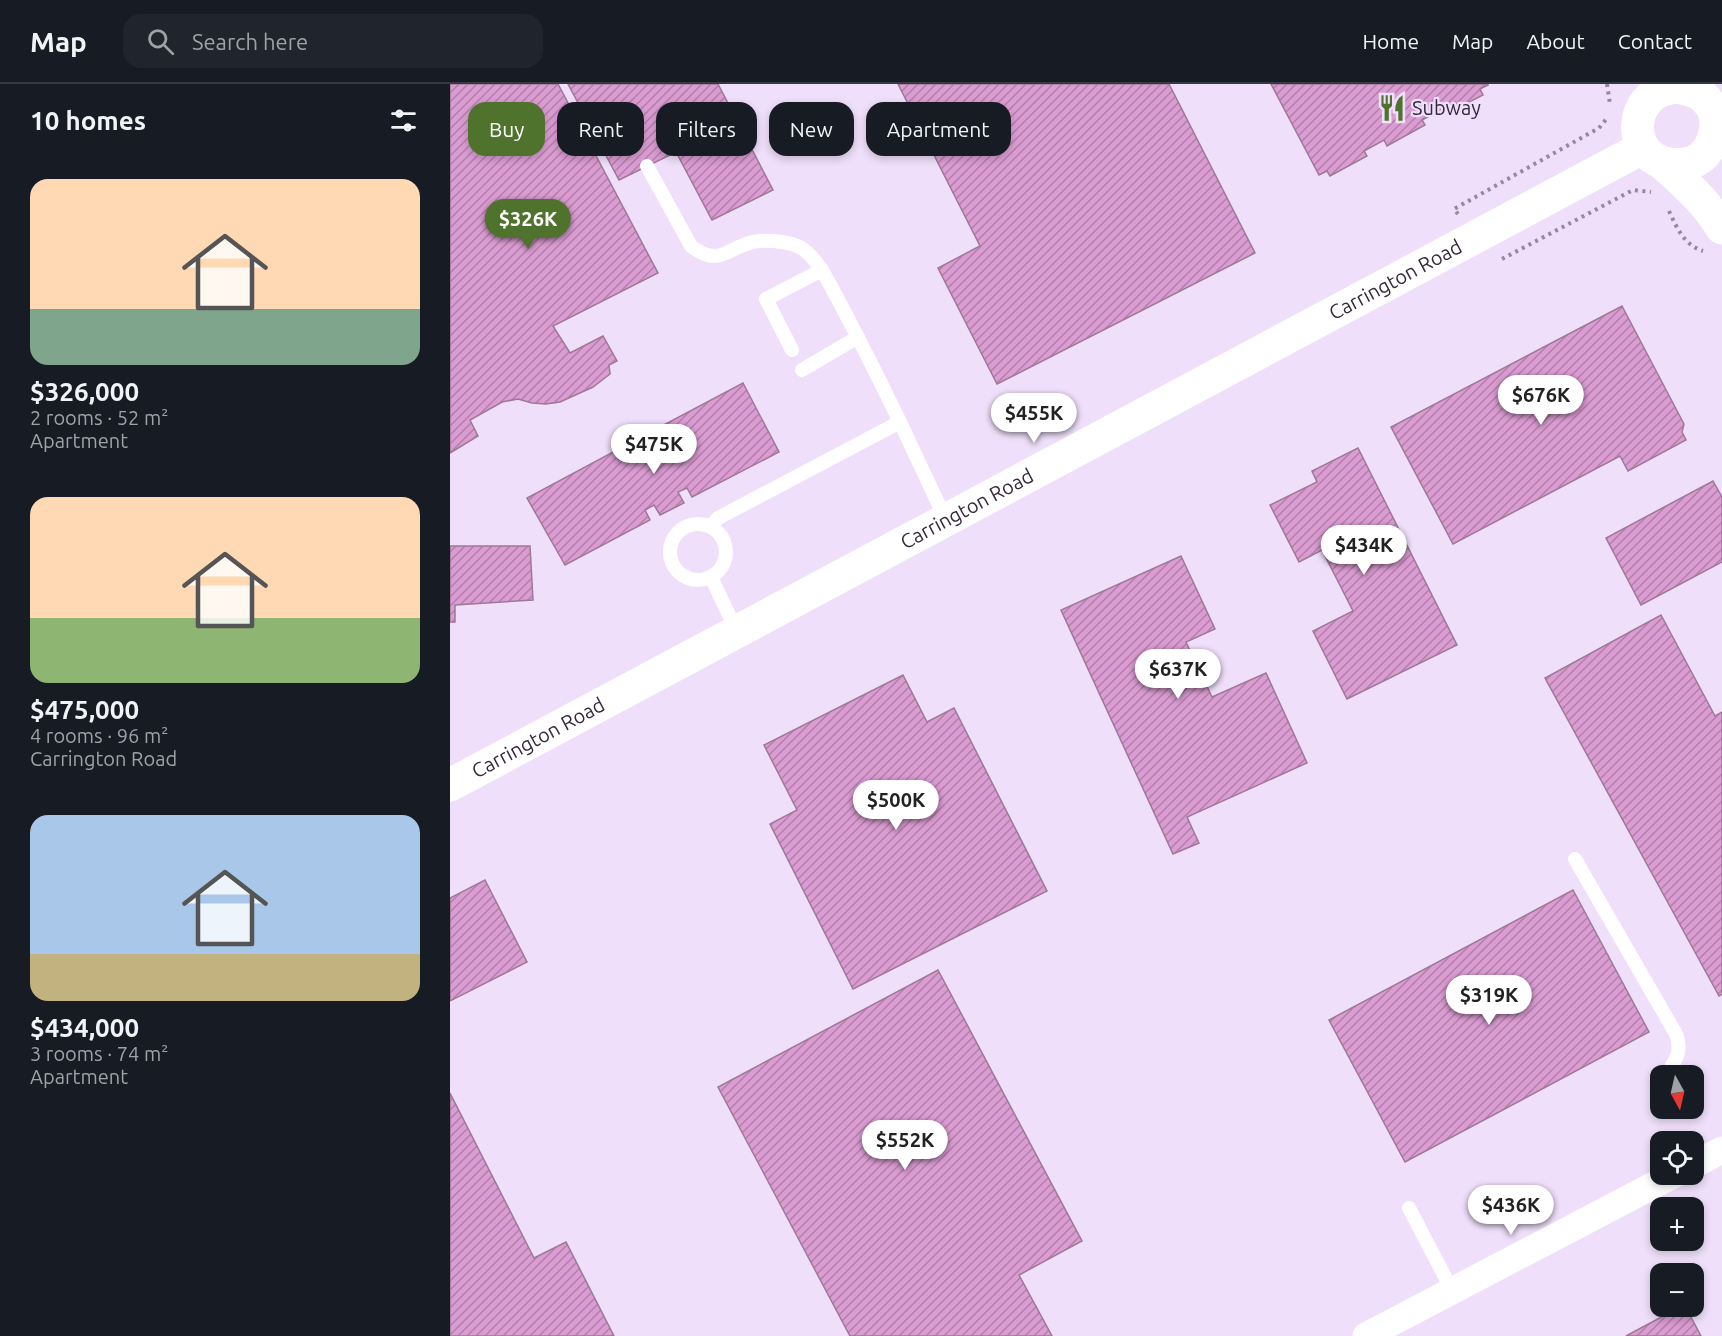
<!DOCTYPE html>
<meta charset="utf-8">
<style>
:root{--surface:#171b24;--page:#20242c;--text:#f1f3f6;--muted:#9ea1a6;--line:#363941;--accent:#4f732c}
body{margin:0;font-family:Ubuntu,sans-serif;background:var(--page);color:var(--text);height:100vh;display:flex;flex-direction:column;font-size:22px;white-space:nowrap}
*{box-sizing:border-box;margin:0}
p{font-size:20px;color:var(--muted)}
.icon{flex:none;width:33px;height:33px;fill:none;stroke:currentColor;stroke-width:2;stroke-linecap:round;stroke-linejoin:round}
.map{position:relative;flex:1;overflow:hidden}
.sheet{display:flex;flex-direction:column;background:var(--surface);width:450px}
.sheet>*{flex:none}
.guide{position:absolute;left:18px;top:18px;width:570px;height:54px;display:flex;gap:12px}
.needle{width:39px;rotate:172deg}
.tools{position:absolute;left:1200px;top:981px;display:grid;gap:12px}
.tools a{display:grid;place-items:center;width:54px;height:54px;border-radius:12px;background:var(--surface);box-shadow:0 3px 9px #0003;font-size:30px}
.price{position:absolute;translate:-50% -51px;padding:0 14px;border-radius:21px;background:#fff;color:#222;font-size:20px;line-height:39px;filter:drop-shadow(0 2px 3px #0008)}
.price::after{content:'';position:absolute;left:50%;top:36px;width:18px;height:14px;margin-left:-9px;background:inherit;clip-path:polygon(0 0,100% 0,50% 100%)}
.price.selected{background:var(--accent);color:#fff}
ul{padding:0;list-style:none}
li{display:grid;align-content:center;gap:12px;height:318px;padding:0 30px}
li span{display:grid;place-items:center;height:186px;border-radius:18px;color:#555}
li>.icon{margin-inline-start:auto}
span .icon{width:108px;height:108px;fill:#fffc;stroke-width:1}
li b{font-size:26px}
h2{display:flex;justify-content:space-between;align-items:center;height:72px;padding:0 30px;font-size:26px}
.tag{padding:0 21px;border-radius:18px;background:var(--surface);box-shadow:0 3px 9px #0003;font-size:21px;line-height:54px}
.tag.selected{background:var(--accent);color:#fff}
header{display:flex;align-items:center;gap:36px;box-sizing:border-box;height:84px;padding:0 30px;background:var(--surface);border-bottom:2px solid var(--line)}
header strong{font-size:28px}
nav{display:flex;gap:33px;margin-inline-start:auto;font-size:21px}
.search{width:420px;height:54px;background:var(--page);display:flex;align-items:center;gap:15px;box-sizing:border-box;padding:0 21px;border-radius:18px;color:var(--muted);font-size:22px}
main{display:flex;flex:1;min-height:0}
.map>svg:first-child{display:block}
.building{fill:url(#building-hatch);stroke:#9e7898;stroke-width:1.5}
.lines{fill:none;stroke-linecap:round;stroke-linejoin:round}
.path{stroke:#96889f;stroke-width:4;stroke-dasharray:3 4.5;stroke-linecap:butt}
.lane{stroke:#fff;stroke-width:14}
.street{stroke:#fff;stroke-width:27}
.secondary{stroke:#fff;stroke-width:33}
.labels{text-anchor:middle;stroke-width:4.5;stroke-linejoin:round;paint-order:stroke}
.poi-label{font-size:20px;fill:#352a3b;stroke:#efdffa;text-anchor:start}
.street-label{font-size:20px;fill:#352a3b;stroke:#efdffa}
</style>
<header>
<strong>Map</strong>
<div class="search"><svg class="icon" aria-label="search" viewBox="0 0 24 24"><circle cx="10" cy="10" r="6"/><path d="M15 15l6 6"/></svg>Search here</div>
<nav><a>Home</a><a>Map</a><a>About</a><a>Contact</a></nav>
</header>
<main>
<section class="sheet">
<h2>10 homes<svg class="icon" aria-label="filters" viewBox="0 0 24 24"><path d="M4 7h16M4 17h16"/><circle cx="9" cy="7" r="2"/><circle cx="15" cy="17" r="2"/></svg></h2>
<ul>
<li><span style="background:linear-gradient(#ffd9b3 70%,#7fa58c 0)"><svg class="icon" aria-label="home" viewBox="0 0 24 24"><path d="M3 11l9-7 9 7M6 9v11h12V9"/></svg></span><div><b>$326,000</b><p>2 rooms · 52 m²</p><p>Apartment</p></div></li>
<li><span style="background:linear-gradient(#ffd9b3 65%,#8fb573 0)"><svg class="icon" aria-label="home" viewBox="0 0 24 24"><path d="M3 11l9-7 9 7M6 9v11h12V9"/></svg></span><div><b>$475,000</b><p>4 rooms · 96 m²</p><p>Carrington Road</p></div></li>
<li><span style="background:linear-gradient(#a9c7e8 75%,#c2b280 0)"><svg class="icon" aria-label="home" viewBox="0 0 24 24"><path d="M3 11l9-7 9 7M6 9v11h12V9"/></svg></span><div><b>$434,000</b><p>3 rooms · 74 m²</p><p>Apartment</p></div></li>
</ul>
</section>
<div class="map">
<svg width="1272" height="1252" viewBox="0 0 1272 1252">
<defs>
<pattern id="building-hatch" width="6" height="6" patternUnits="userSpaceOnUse" patternTransform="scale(1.5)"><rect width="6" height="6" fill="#db9cd2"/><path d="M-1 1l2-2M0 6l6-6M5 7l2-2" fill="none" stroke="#b27fac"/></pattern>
</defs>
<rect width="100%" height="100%" fill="#efdffa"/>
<!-- building -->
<g class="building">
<polygon points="0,0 108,0 208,189 103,242 120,269 153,252 167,277 159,281 160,290 143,303 110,318 96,320 82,319 68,315 52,318 20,336 28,352 0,369"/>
<polygon points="118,0 268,0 323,106 262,136 226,68 169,96"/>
<polygon points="448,0 719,0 805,169 547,300 488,184 530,162"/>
<polygon points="821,0 1038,0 1038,1 1030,5 1033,11 1008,24 1005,18 972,36 975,41 937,62 934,56 914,67 917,72 880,92 877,87 869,91"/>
<polygon points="1172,222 1234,340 1232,348 1236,356 1178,387 1170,372 1003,460 941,343"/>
<polygon points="293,299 329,368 242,413 237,404 228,408 234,419 210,431 204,421 195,426 200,436 115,481 77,414 165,367 169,376 211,355 206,345"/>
<polygon points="908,364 1007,561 897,615 863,547 903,527 872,466 849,478 820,421 867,398 862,387"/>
<polygon points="1263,397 1272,413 1272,478 1191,521 1156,454"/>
<polygon points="0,462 80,462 83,516 5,521 5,538 0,538"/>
<polygon points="731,472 765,545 736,558 762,613 816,589 857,679 737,733 749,759 723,770 611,526"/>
<polygon points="1211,531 1265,632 1272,628 1272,910 1269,912 1095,594"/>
<polygon points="453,591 477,638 504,624 597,807 403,905 320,740 347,726 314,661"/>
<polygon points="35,796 77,878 0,917 0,814"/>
<polygon points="1123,806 1199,948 955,1078 879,936"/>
<polygon points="488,886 632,1157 569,1191 602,1252 400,1252 268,1003"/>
<polygon points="0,1009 84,1174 116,1158 164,1252 0,1252"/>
<polygon points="1232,1222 1235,1222 1251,1252 1176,1252"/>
</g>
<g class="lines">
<!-- path -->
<g class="path">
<polyline points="1157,0 1160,20"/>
<path d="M1219,127C1227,144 1234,161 1253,167"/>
<polyline points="1008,130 1004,125 1149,44 1158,33"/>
<polyline points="1052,175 1183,106 1201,108"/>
</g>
<!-- lane -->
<g class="lane">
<path d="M197,82L241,162C272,186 278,160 309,157C321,156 343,158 353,165C370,177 382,205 392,223C412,261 431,299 450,338"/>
<polyline points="342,266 316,215 372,186"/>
<polyline points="352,286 408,253"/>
<circle cx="248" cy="468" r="28"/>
<polyline points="261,442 268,434 450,338 496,436"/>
<polyline points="261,493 287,548"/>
<path d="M1125,775L1226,950C1230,962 1230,970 1222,981"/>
<polyline points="959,1124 1003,1208"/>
</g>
<!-- street -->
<g class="street">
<polyline points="1244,1081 1272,1066"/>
<polyline points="916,1252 1225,1090"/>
</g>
<!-- secondary -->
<g class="secondary">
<path d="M1239,0C1247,7 1260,17 1264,27C1270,46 1261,71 1243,78C1235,81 1227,81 1220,80C1175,74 1178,10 1221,4C1230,2 1240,6 1248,9"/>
<path d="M1212,79C1235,99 1256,118 1272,144"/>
<path id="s1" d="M0,701L1192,64"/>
</g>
</g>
<!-- icons -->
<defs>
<symbol id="restaurant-bare" viewBox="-9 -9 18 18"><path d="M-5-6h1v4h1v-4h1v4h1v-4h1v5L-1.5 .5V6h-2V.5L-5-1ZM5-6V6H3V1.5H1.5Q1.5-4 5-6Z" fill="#4f732c" stroke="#efdffa" stroke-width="2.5" paint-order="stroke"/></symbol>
</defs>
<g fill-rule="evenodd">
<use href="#restaurant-bare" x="923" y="5" width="38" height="38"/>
</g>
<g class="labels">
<!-- poi labels -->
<g class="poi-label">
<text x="962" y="31">Subway</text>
</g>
<!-- street labels -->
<g class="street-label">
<text dy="7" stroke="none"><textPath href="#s1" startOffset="1072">Carrington Road</textPath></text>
<text dy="7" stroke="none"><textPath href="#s1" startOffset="586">Carrington Road</textPath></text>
<text dy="7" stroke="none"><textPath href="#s1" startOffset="100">Carrington Road</textPath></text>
</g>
</g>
</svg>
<div class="tools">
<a><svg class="needle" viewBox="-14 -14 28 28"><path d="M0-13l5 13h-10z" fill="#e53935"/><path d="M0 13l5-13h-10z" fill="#9ea1a6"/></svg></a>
<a><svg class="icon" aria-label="locate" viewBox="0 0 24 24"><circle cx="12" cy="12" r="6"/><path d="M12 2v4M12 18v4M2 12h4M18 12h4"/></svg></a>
<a>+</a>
<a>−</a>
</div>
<b class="price selected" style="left:78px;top:166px">$326K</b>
<b class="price" style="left:1091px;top:342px">$676K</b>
<b class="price" style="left:584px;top:360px">$455K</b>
<b class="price" style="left:204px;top:391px">$475K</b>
<b class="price" style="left:914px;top:492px">$434K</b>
<b class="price" style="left:728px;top:616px">$637K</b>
<b class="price" style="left:446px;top:747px">$500K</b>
<b class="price" style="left:1039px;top:942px">$319K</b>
<b class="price" style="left:455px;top:1087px">$552K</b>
<b class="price" style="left:1061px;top:1152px">$436K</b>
<div class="guide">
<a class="tag selected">Buy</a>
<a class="tag">Rent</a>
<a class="tag">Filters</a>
<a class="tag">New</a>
<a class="tag">Apartment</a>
</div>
</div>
</main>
